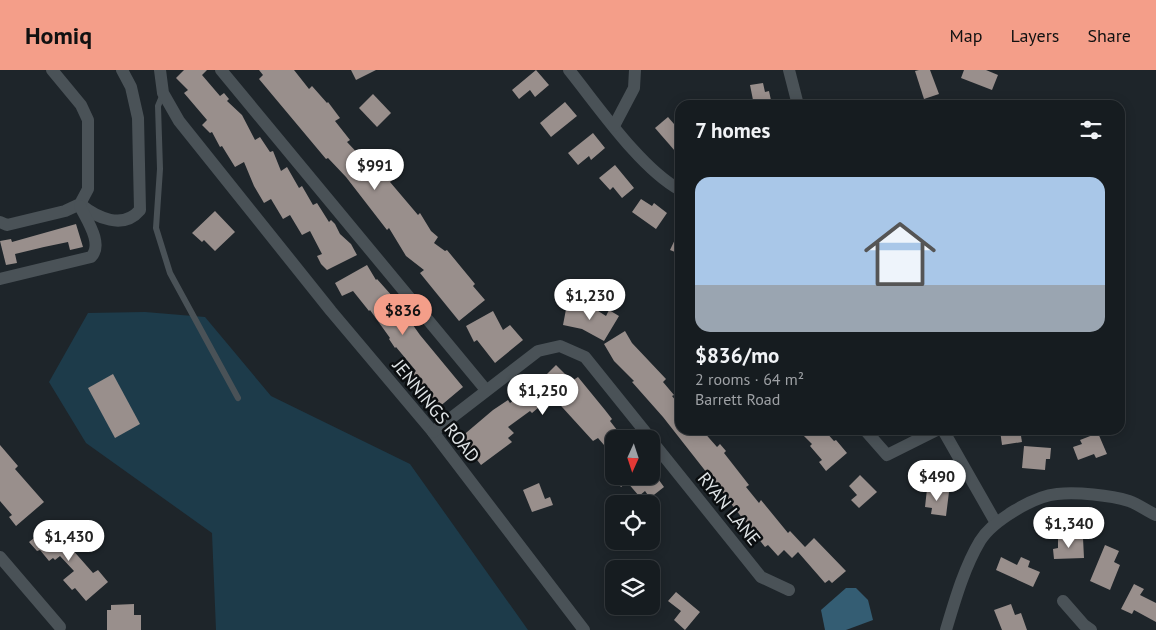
<!DOCTYPE html>
<meta charset="utf-8">
<style>
:root{--surface:#161c20;--page:#23292d;--text:#f1f3f6;--muted:#9ea1a5;--line:#353a3e;--accent:#f49e89}
body{margin:0;font-family:"PT Sans",sans-serif;background:var(--page);color:var(--text);height:100vh;display:flex;flex-direction:column;font-size:19px;white-space:nowrap}
*{box-sizing:border-box;margin:0}
p{font-size:16px;color:var(--muted)}
.icon{flex:none;width:28px;height:28px;fill:none;stroke:currentColor;stroke-width:2;stroke-linecap:round;stroke-linejoin:round}
.map{position:relative;flex:1;overflow:hidden}
.panel{position:absolute;left:675px;top:30px;width:450px;height:335px;display:flex;flex-direction:column;background:var(--surface);border-radius:15px;box-shadow:0 2px 12px #0003,0 0 0 1px var(--line)}
.panel>*{flex:none}
.needle{width:32px;rotate:183deg}
.controls{position:absolute;left:605px;top:360px;display:grid;gap:10px}
.controls a{display:grid;place-items:center;width:55px;height:55px;border-radius:10px;background:var(--surface);box-shadow:0 2px 12px #0003,0 0 0 1px var(--line);font-size:25px}
.price{position:absolute;translate:-50% -42px;padding:0 11px;border-radius:18px;background:#fff;color:#222;font-size:16px;line-height:32px;filter:drop-shadow(0 1px 2px #0008)}
.price::after{content:'';position:absolute;left:50%;top:30px;width:15px;height:11px;margin-left:-8px;background:inherit;clip-path:polygon(0 0,100% 0,50% 100%)}
.price.active{background:var(--accent);color:#111}
ul{padding:0;list-style:none}
li{display:grid;align-content:center;gap:10px;height:265px;padding:0 20px}
li+li{border-top:1px solid var(--line)}
li span{display:grid;place-items:center;height:155px;border-radius:15px;color:#555}
li>.icon{margin-inline-start:auto}
span .icon{width:90px;height:90px;fill:#fffc;stroke-width:1}
li b{font-size:21px}
h2{display:flex;justify-content:space-between;align-items:center;height:60px;padding:0 20px;font-size:21px}
header{display:flex;align-items:center;gap:30px;box-sizing:border-box;height:70px;padding:0 25px;background:var(--accent);color:#111}
header strong{font-size:24px}
nav{display:flex;gap:28px;margin-inline-start:auto;font-size:18px}
.map>svg:first-child{display:block}
.green{fill:#1d3b4a}
.water{fill:#345d73}
.building{fill:#998f8c}
.lines{fill:none;stroke-linecap:round;stroke-linejoin:round}
.lane{stroke:#4a5257;stroke-width:6}
.street{stroke:#4a5257;stroke-width:12}
.labels{text-anchor:middle;stroke-width:5;stroke-linejoin:round;paint-order:stroke}
.street-label{font-size:18px;fill:#dfe4e6;stroke:#0b0e10}
</style>
<header>
<strong>Homiq</strong>
<nav><a>Map</a><a>Layers</a><a>Share</a></nav>
</header>
<div class="map">
<svg width="1156" height="560" viewBox="0 0 1156 560">
<rect width="100%" height="100%" fill="#1e252a"/>
<!-- green -->
<polygon class="green" points="145,242 205,247 271,326 410,394 528,560 216,560 212,463 86,373 49,312 88,243"/>
<!-- water -->
<polygon class="water" points="846,518 856,518 868,530 873,550 846,560 825,560 821,540"/>
<!-- building -->
<g class="building">
<polygon points="184,0 207,0 202,5 220,26 224,23 229,29 227,31 242,45 255,70 260,67 270,82 273,81 281,101 287,97 299,118 302,116 313,135 317,133 329,152 331,150 335,154 340,164 351,174 357,185 327,200 321,194 317,186 322,184 310,161 302,165 290,145 283,149 271,129 264,133 254,116 244,92 235,97 222,76 220,77 212,62 210,63 202,55 207,50 184,23 188,20 176,8"/>
<polygon points="259,0 294,0 309,19 312,16 327,33 328,32 340,48 335,51 350,70 347,72 365,91 370,88 383,104 386,102 392,110 390,112 418,145 420,143 431,161 438,167 434,173 445,181 447,180 475,214 473,216 485,230 459,251 420,203 424,200 406,186 389,158 387,160 346,107 328,88 326,89 259,9 263,5"/>
<polygon points="351,0 376,0 356,10"/>
<polygon points="536,0 549,15 535,27 530,20 519,29 512,20"/>
<polygon points="919,0 930,0 939,24 924,29 915,1"/>
<polygon points="964,0 986,0 998,5 992,20 961,8"/>
<polygon points="763,13 765,22 769,21 772,35 754,35 750,15"/>
<polygon points="373,24 391,43 377,57 359,38"/>
<polygon points="565,32 577,46 551,67 540,53"/>
<polygon points="668,47 680,61 680,76 675,81 655,58"/>
<polygon points="593,63 605,78 591,90 589,86 578,95 568,83"/>
<polygon points="615,95 634,118 622,128 613,117 610,120 599,108"/>
<polygon points="641,129 652,136 654,133 667,143 656,159 632,142"/>
<polygon points="215,141 235,162 215,181 204,170 202,172 192,163"/>
<polygon points="76,154 83,177 70,180 68,172 44,177 15,184 17,193 6,195 0,171 11,169 12,172"/>
<polygon points="680,159 680,184 670,180"/>
<polygon points="367,195 376,210 377,209 393,227 420,265 463,317 438,338 411,306 416,301 396,277 395,278 389,269 390,268 370,240 369,241 353,221 342,226 335,213"/>
<polygon points="567,234 595,239 606,246 609,240 619,246 604,271 582,259 563,255"/>
<polygon points="493,241 503,260 510,255 523,270 495,293 477,270 474,272 466,256"/>
<polygon points="625,261 632,273 666,309 663,312 674,325 672,326 680,336 680,360 702,360 717,377 720,374 726,381 724,383 749,415 746,417 759,433 761,430 788,463 790,461 805,477 814,468 846,501 832,513 829,510 825,513 798,482 792,488 784,480 778,486 768,475 765,477 663,347 632,312 634,311 614,291 604,274"/>
<polygon points="556,295 572,311 578,307 605,340 612,349 610,351 624,369 614,369 614,400 604,388 610,382 598,368 593,371 552,326 532,343 530,341 508,357 514,363 508,368 512,372 481,395 460,368 493,340 508,330 510,333 534,315 535,316"/>
<polygon points="113,304 140,354 115,368 88,318"/>
<polygon points="798,360 824,360 834,371 836,370 847,383 826,401 819,392 822,390 810,376 812,374"/>
<polygon points="1000,360 1020,360 1022,372 1002,375"/>
<polygon points="1098,363 1107,384 1096,388 1094,384 1078,390 1073,377 1082,374 1080,370"/>
<polygon points="0,375 18,396 15,399 44,432 16,456 9,447 12,445 0,431"/>
<polygon points="1024,376 1051,378 1050,389 1046,389 1045,400 1022,398"/>
<polygon points="860,405 877,422 859,438 851,430 857,425 849,416"/>
<polygon points="612,406 656,406 664,417 650,428 645,421 639,426 627,412 621,417"/>
<polygon points="539,413 545,429 550,427 553,435 532,442 523,420"/>
<polygon points="927,419 949,422 946,446 931,444 932,438 925,437"/>
<polygon points="52,454 61,465 64,463 69,469 67,470 71,478 93,503 98,500 108,512 86,531 75,518 72,520 63,510 74,501 60,486 55,490 53,488 49,491 40,480 37,481 29,472"/>
<polygon points="1058,468 1083,468 1084,488 1054,489 1053,479 1058,478"/>
<polygon points="1105,475 1119,481 1114,492 1120,495 1110,520 1090,511"/>
<polygon points="1001,487 1017,495 1021,487 1030,491 1028,497 1040,502 1033,517 996,500"/>
<polygon points="1134,514 1144,519 1140,525 1156,533 1156,552 1134,540 1132,544 1121,539"/>
<polygon points="676,522 700,542 685,560 674,550 681,541 668,531"/>
<polygon points="134,534 134,545 141,545 141,560 107,560 107,540 111,540 111,535"/>
<polygon points="1011,534 1015,545 1021,543 1027,560 1002,560 994,540"/>
</g>
<g class="lines">
<!-- lane -->
<polyline class="lane" points="163,24 158,36 160,99 156,158 170,203 238,328"/>
<!-- street -->
<g class="street">
<polyline points="160,0 163,23 179,51 331,241 433,362 584,560"/>
<polyline points="221,0 486,320"/>
<path d="M569,0C598,36 640,98 680,120"/>
<polyline points="789,0 798,35"/>
<polyline points="614,56 634,18 635,0"/>
<path d="M80,134C97,148 123,160 140,140L138,48L131,17L122,0"/>
<polyline points="0,152 7,155 65,141 80,134 88,119 88,50 81,35 52,0"/>
<path d="M0,209L91,187C104,174 86,149 80,136"/>
<polyline points="865,360 887,385 937,360"/>
<polyline points="943,360 996,453"/>
<polyline points="433,362 538,281 560,276 585,287 651,369"/>
<polyline points="651,370 761,507 789,520"/>
<polyline points="0,487 60,557"/>
<polyline points="1063,531 1084,555 1091,560"/>
<path d="M946,560C955,530 964,498 980,471C992,451 1034,426 1057,424C1077,422 1110,425 1129,431C1138,434 1147,441 1156,445"/>
</g>
</g>
<g class="labels">
<!-- street labels -->
<g class="street-label">
<text transform="translate(436 341) rotate(51)" y="6">JENNINGS ROAD</text>
<text transform="translate(729 439) rotate(51)" y="6">RYAN LANE</text>
</g>
</g>
</svg>
<div class="controls">
<a><svg class="needle" viewBox="-14 -14 28 28"><path d="M0-13l5 13h-10z" fill="#e53935"/><path d="M0 13l5-13h-10z" fill="#9ea1a5"/></svg></a>
<a><svg class="icon" aria-label="locate" viewBox="0 0 24 24"><circle cx="12" cy="12" r="6"/><path d="M12 2v4M12 18v4M2 12h4M18 12h4"/></svg></a>
<a><svg class="icon" aria-label="layers" viewBox="0 0 24 24"><path d="M12 4l9 5-9 5-9-5zM3 14l9 5 9-5"/></svg></a>
</div>
<b class="price" style="left:375px;top:121px">$991</b>
<b class="price" style="left:590px;top:251px">$1,230</b>
<b class="price active" style="left:403px;top:266px">$836</b>
<b class="price" style="left:543px;top:346px">$1,250</b>
<b class="price" style="left:937px;top:432px">$490</b>
<b class="price" style="left:1069px;top:479px">$1,340</b>
<b class="price" style="left:69px;top:492px">$1,430</b>
<section class="panel">
<h2>7 homes<svg class="icon" aria-label="filters" viewBox="0 0 24 24"><path d="M4 7h16M4 17h16"/><circle cx="9" cy="7" r="2"/><circle cx="15" cy="17" r="2"/></svg></h2>
<ul>
<li><span style="background:linear-gradient(#a9c7e8 70%,#9aa5b1 0)"><svg class="icon" aria-label="home" viewBox="0 0 24 24"><path d="M3 11l9-7 9 7M6 9v11h12V9"/></svg></span><div><b>$836/mo</b><p>2 rooms · 64 m²</p><p>Barrett Road</p></div></li>
</ul>
</section>
</div>
